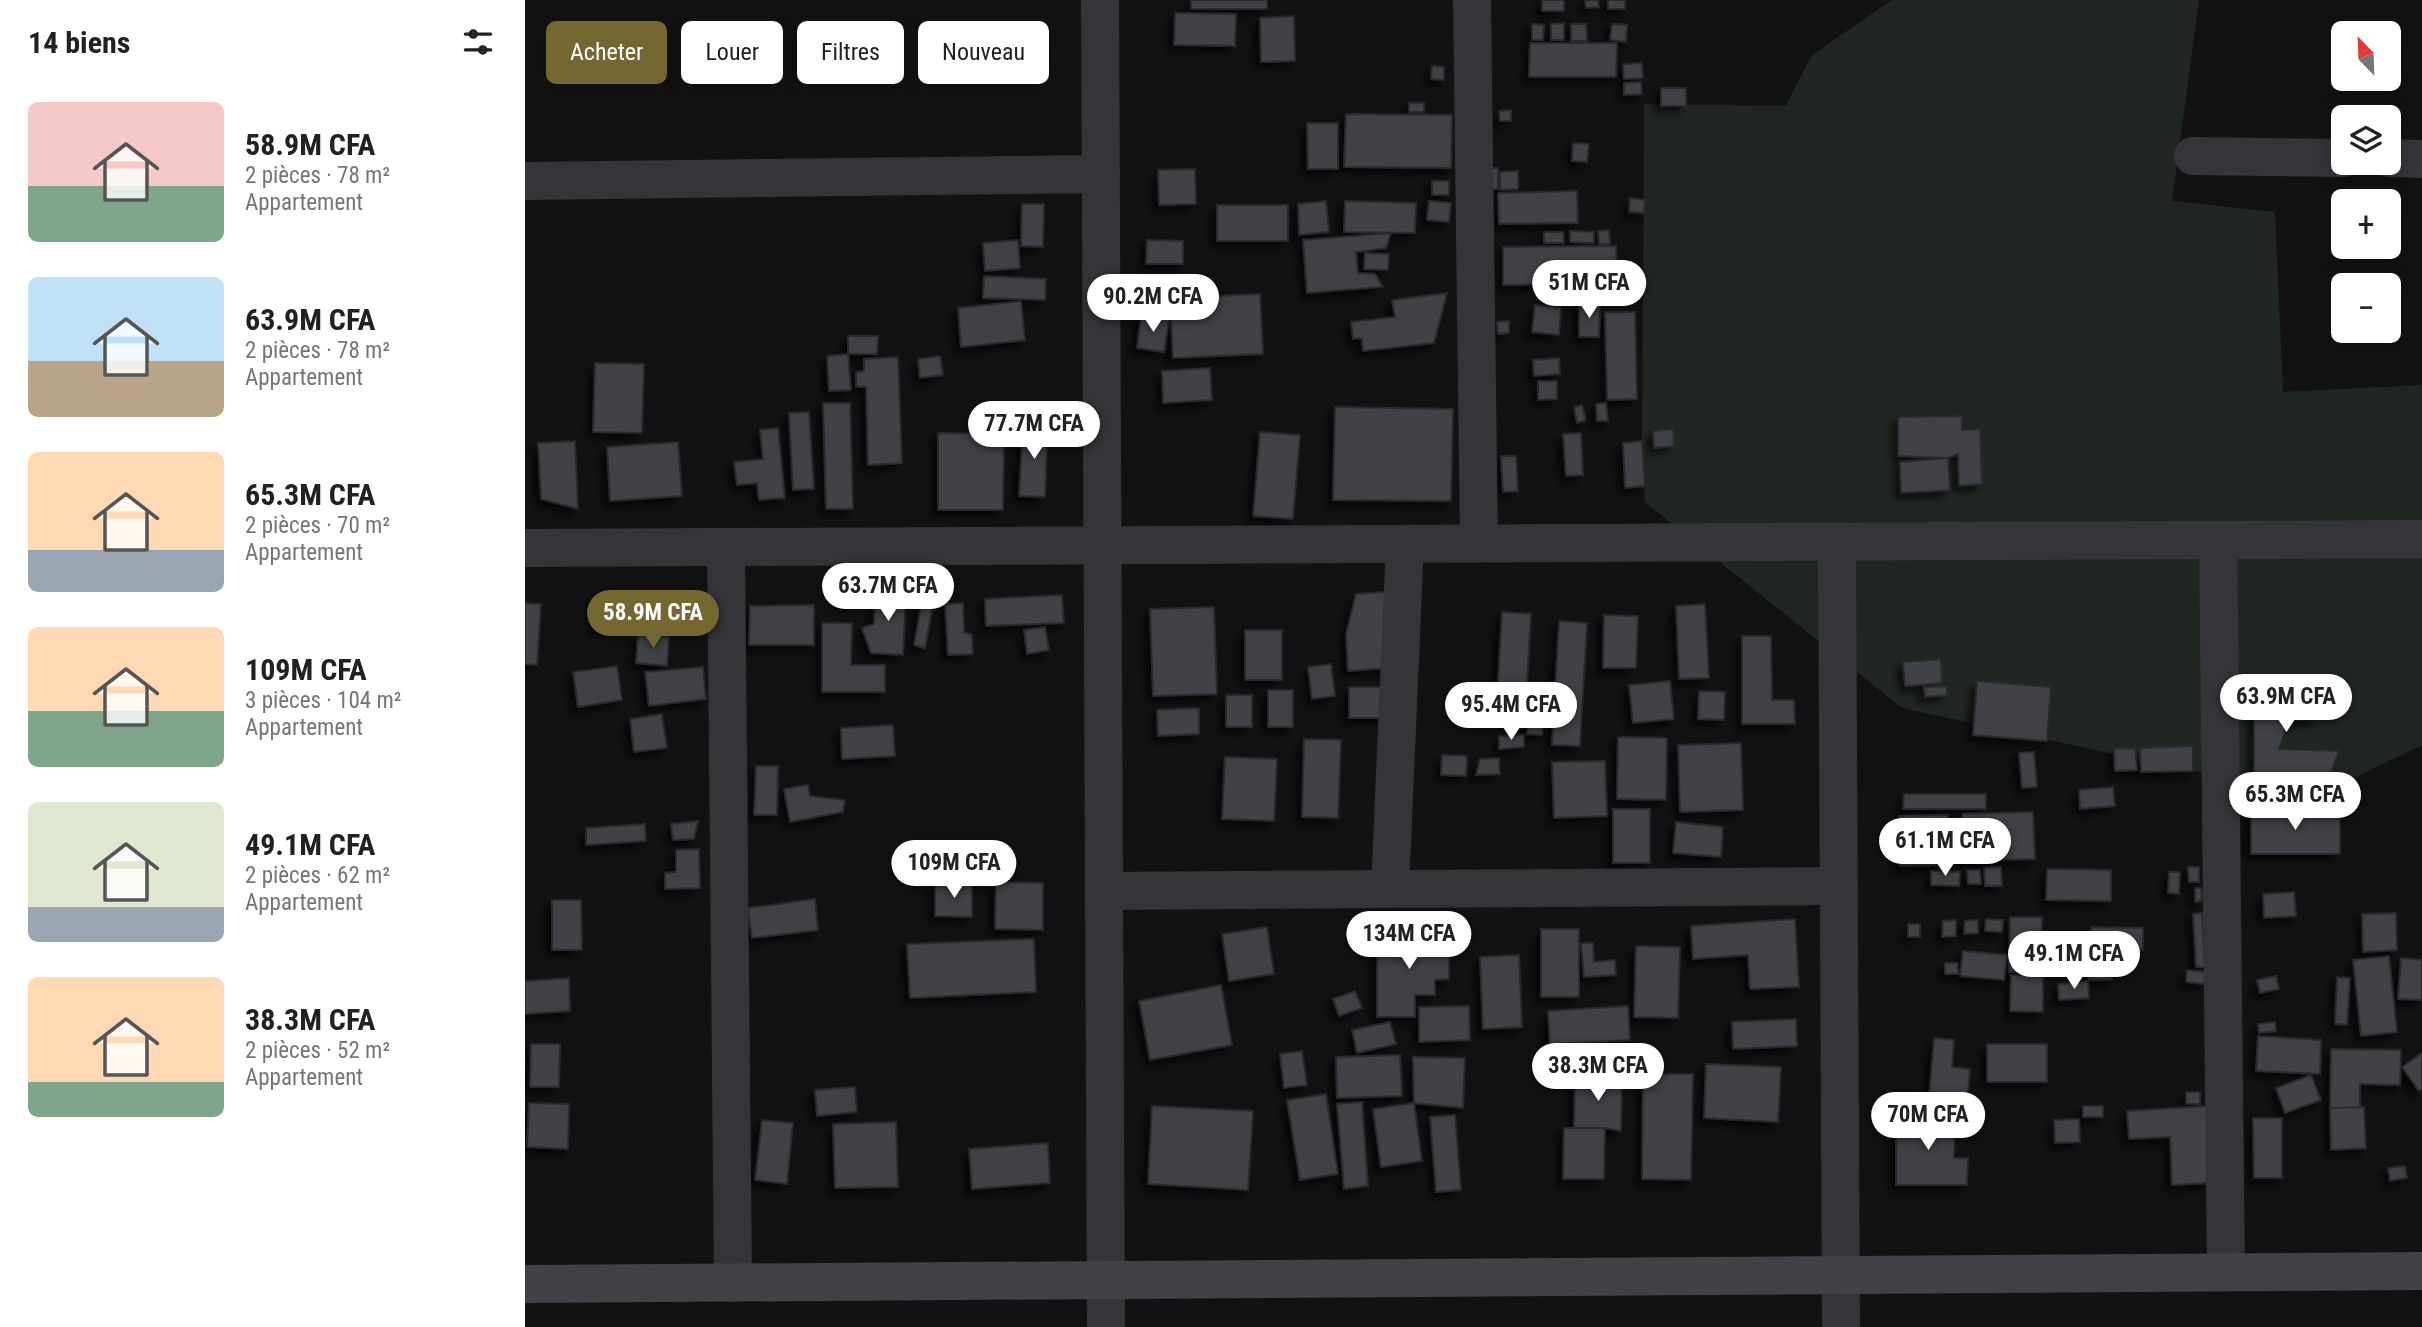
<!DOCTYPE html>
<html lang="fr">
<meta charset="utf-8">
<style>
:root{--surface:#fff;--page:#f6f6f6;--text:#202124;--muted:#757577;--accent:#756731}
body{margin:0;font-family:"Roboto Condensed",sans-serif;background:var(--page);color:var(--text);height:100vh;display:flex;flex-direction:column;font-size:26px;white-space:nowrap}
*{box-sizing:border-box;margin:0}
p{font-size:23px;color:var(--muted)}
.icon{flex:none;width:38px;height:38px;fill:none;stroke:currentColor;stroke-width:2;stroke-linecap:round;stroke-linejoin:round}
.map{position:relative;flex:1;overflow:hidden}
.drawer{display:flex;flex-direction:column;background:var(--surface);width:525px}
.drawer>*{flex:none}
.banner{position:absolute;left:21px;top:21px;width:665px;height:63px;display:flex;gap:14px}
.needle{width:46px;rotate:337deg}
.fabs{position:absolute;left:1806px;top:21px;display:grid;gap:14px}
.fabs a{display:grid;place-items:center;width:70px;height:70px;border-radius:10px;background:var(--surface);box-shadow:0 4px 18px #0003;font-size:35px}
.price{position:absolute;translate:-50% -60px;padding:0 16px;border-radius:24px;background:#fff;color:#222;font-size:23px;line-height:46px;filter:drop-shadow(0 2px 4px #0008)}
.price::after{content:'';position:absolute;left:50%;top:42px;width:21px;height:16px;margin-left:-10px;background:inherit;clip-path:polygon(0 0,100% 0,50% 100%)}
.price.current{background:var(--accent);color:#fff}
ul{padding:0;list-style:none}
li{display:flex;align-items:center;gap:21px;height:175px;padding:0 28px}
li span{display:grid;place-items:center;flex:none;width:196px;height:140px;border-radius:10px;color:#555}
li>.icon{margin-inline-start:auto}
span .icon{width:84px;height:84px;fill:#fffc;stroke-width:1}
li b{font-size:30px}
h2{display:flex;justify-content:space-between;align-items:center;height:84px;padding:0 28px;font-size:30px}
.chip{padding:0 24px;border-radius:10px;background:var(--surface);box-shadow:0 4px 18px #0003;font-size:24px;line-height:63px}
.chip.current{background:var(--accent);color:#fff}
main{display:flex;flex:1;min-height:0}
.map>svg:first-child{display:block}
.green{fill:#202722}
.building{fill:#414246;stroke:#2c2c2f;stroke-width:2;filter:url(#shadow)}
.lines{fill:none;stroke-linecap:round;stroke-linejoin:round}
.street{stroke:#353539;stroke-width:38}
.secondary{stroke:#414247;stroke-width:38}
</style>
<main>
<section class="drawer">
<h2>14 biens<svg class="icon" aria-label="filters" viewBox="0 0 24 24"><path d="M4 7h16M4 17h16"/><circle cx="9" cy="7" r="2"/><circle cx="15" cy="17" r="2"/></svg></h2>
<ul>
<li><span style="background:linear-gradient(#f6c9c9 60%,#7fa58c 0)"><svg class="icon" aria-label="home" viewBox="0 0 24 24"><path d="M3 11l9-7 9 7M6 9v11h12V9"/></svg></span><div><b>58.9M CFA</b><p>2 pièces · 78 m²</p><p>Appartement</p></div></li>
<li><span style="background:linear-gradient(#bfe0f5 60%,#b9a48a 0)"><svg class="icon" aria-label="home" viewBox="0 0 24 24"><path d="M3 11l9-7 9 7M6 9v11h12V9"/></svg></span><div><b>63.9M CFA</b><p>2 pièces · 78 m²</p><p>Appartement</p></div></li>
<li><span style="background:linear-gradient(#ffd9b3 70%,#9aa5b1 0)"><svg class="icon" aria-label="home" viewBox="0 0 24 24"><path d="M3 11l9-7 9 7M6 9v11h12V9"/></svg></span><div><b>65.3M CFA</b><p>2 pièces · 70 m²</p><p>Appartement</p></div></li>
<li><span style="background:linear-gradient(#ffd9b3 60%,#7fa58c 0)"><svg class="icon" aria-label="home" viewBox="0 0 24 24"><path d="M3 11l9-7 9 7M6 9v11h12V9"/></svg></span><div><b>109M CFA</b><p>3 pièces · 104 m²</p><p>Appartement</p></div></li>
<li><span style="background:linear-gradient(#dfe7d0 75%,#9aa5b1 0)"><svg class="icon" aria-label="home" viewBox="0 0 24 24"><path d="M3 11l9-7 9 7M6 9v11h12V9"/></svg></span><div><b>49.1M CFA</b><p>2 pièces · 62 m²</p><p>Appartement</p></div></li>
<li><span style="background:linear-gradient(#ffd9b3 75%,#7fa58c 0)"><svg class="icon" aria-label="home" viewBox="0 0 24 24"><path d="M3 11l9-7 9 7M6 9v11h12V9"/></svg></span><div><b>38.3M CFA</b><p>2 pièces · 52 m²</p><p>Appartement</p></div></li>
</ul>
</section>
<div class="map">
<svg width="1897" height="1327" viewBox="0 0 1897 1327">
<defs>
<filter id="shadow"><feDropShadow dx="-6" dy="6" stdDeviation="3.5" flood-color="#0009"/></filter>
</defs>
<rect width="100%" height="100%" fill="#121213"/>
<!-- green -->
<polygon class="green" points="1367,0 1674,0 1647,201 1750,212 1758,392 1897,385 1897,745 1792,796 1729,778 1668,771 1377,708 1120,502 1117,441 1119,104 1261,106 1287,55"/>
<!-- building -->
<g class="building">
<rect x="666" y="0" width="76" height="9"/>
<rect x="1017" y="0" width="22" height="11"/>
<polygon points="1060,0 1073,0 1074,7 1061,8"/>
<rect x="1083" y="0" width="17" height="9"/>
<polygon points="650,13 711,14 710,46 649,45"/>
<polygon points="769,16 770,61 736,62 735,18"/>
<polygon points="1039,23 1039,40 1026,40 1026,24"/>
<polygon points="1007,24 1019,25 1018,40 1007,40"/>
<polygon points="1046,24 1061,24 1062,41 1046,41"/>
<polygon points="1087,24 1102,25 1101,42 1085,40"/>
<polygon points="1005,43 1092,43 1091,77 1004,77"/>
<polygon points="1117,63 1118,78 1099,79 1098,64"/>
<polygon points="907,66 919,67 919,80 906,79"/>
<polygon points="1116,82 1117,94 1099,95 1099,83"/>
<rect x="1136" y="88" width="25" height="18"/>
<rect x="884" y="103" width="15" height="9"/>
<polygon points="986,110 986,121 975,121 974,111"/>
<polygon points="821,114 927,115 926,168 819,167"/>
<polygon points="782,123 813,123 813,169 783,169"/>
<polygon points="1048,143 1064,144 1062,162 1047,161"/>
<rect x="964" y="168" width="9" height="21"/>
<polygon points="670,169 671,204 634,205 633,170"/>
<polygon points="993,171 993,189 975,190 975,172"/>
<rect x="907" y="181" width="17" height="14"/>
<polygon points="1052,191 1053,223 974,224 973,193"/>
<polygon points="1105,198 1120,200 1119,213 1104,212"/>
<polygon points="801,201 804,232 774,235 773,204"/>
<polygon points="820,201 891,203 890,233 819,232"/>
<polygon points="904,201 926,203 924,222 902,220"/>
<polygon points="497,204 519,204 518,247 496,246"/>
<rect x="692" y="205" width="71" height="36"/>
<polygon points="1084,230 1085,244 1074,244 1073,231"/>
<polygon points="1045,231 1069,232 1069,243 1045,242"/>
<polygon points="1019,232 1038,232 1039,243 1019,243"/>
<polygon points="866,233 861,248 831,252 833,273 850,274 858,287 782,293 778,240"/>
<polygon points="493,240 495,268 460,271 458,243"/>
<polygon points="622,240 658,241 658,264 621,264"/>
<polygon points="1091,246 1092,284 978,285 978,247"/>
<polygon points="840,253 864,254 863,270 839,269"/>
<polygon points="459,276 521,279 520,300 458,298"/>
<polygon points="922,293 909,343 838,351 837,338 828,339 826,322 870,317 867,300"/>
<polygon points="735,294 738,354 648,358 645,298"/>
<polygon points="496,301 500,340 436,347 433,308"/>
<polygon points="1054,302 1075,303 1074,337 1054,337"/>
<polygon points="1010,305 1036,308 1034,335 1007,332"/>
<polygon points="1080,312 1110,312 1112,399 1082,400"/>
<polygon points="616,316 644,319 639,352 612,348"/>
<polygon points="984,321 984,333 973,334 972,322"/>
<polygon points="323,336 353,336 352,354 323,354"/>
<polygon points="323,354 326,390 304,391 302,356"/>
<polygon points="415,356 418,375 395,378 393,359"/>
<polygon points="373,357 377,463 343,465 341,387 331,387 331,372 339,371 339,359"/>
<polygon points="1034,358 1035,374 1009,376 1008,360"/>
<polygon points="70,363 119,364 117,433 68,432"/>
<polygon points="685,368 687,400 638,403 637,371"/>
<polygon points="1013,381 1032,381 1032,399 1013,400"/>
<polygon points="298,403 325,403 328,509 301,509"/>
<polygon points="1081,403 1083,421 1072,421 1071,404"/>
<polygon points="1057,405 1061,420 1052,423 1049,407"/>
<polygon points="810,407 928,409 926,501 808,500"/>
<polygon points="284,412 289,489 268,490 264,413"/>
<polygon points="1437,416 1437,430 1455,429 1457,484 1434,486 1433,454 1423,458 1373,456 1373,417"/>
<polygon points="523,420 520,497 494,496 498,428"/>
<polygon points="253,428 260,498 234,500 232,483 212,485 209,462 238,459 235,430"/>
<polygon points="1148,429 1149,446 1129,448 1128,431"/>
<polygon points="735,432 775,435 768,519 728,516"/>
<polygon points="413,433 479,434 478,510 413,510"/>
<polygon points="1056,433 1058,475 1041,476 1038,434"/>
<polygon points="50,441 53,509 16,499 13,443"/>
<polygon points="1117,441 1120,486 1100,488 1098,443"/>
<polygon points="153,442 157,496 85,501 82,447"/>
<polygon points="976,456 991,456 993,491 978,492"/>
<polygon points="1423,458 1425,490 1376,493 1375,462"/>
<polygon points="351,589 381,590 378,655 346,653 337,628 349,624"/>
<polygon points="860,592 864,668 823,671 821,634 831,594"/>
<polygon points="537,595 539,623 461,626 460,599"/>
<polygon points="98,599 100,626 72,627 70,601"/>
<polygon points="409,599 400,648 389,645 397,600"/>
<polygon points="0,603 16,604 12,665 0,664"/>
<polygon points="438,603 439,632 447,635 448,654 423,655 420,604"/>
<polygon points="1180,604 1184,678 1154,679 1151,606"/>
<polygon points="289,605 289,645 224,645 225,606"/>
<polygon points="689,607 692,694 628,696 625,609"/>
<polygon points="977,612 1006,614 1000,717 971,716"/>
<polygon points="1079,615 1113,616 1111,668 1078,668"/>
<polygon points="1034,621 1062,623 1055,746 1027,745"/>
<polygon points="297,623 327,623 326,665 360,665 360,692 297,692"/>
<polygon points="520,627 524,650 502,654 499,630"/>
<rect x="720" y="630" width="37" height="50"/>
<polygon points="113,635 144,637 142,666 111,663"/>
<polygon points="1217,636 1246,636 1247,700 1269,700 1270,724 1217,724"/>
<polygon points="1416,659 1417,683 1380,686 1378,662"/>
<polygon points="806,664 810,696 787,699 783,667"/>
<polygon points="92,666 97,700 53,707 48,672"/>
<polygon points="178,667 181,699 124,706 120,672"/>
<polygon points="1145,681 1149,719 1108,723 1104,685"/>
<polygon points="1452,681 1526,687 1522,741 1448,735"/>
<polygon points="1422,686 1422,695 1400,697 1399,687"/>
<polygon points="824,687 859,687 860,718 824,718"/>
<polygon points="1729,687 1792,687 1792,719 1764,720 1754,749 1814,751 1804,777 1729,778"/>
<rect x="743" y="690" width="25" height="37"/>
<polygon points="1174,691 1200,692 1199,720 1173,719"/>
<rect x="701" y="695" width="26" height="32"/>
<polygon points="674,708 674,734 633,736 632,710"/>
<polygon points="137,714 142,748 109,752 105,719"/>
<polygon points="1003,721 1018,722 1017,735 1002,734"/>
<polygon points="368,725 370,756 317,759 316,728"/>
<polygon points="999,735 999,747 974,749 974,736"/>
<polygon points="1093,737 1142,738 1141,800 1092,799"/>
<polygon points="779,739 816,740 813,818 777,817"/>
<polygon points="1216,743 1218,810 1155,812 1153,745"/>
<polygon points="1668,746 1668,771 1616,772 1615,748"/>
<polygon points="1610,748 1612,770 1590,771 1589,749"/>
<polygon points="1509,752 1512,787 1497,788 1494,753"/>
<polygon points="917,755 942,756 941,776 916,775"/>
<polygon points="700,757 752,759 749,821 697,819"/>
<polygon points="974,758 975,774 951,775 955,759"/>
<polygon points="1080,761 1082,816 1029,818 1027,762"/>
<polygon points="231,766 253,766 252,815 229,815"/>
<polygon points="283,785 285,796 320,800 318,812 265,822 259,789"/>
<polygon points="1588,787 1590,806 1555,809 1554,790"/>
<polygon points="1379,794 1461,794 1461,809 1378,809"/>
<rect x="1088" y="809" width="37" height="54"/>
<polygon points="1726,810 1815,811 1815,854 1726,854"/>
<polygon points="1508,812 1510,859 1438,861 1437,814"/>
<polygon points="1423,815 1424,865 1375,866 1374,816"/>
<polygon points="173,821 169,839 148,840 146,824"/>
<polygon points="1151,822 1198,827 1196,857 1148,853"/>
<polygon points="120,824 121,841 61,845 61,828"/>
<polygon points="174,849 175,888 140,889 140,873 151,872 151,850"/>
<polygon points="1476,867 1477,886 1460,886 1459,868"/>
<polygon points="1663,867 1674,867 1674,882 1664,882"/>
<polygon points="1522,869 1586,870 1586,901 1521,900"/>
<polygon points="1442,870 1455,870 1456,884 1443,884"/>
<polygon points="1406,871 1435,872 1434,886 1406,885"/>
<polygon points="1644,872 1655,872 1654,894 1643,893"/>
<polygon points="471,882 518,883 518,930 470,929"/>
<polygon points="410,883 447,883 447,917 410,916"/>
<polygon points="1670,888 1676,888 1677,901 1670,902"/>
<polygon points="1769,892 1771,916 1739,918 1738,894"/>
<polygon points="290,899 293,930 227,938 223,908"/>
<polygon points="27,900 56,900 57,950 27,950"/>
<polygon points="1677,913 1680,967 1671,967 1668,914"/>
<polygon points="1871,913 1872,950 1838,952 1837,914"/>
<polygon points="1485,917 1517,917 1516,972 1484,972"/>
<polygon points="1270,919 1274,987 1225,989 1223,955 1168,959 1166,926"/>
<polygon points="1461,919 1478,920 1477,932 1460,931"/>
<polygon points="1431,920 1431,936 1417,937 1418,921"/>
<polygon points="1453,920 1453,933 1439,934 1440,921"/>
<rect x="1383" y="924" width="12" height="13"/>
<polygon points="742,927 749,974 704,981 697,934"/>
<polygon points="1566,927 1618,928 1618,950 1565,949"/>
<rect x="1016" y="929" width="38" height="68"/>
<polygon points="924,935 924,979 910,980 910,995 890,995 890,1017 852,1017 852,936"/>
<polygon points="509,939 511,992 385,998 382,944"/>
<polygon points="1056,943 1068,943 1069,962 1090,960 1091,975 1059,977"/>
<polygon points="1111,946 1155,947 1153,1018 1109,1017"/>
<polygon points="1524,948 1546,948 1546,969 1524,970"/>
<polygon points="1438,951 1482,955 1479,980 1435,976"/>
<polygon points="994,955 997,1027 958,1029 955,957"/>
<polygon points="1864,956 1872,1032 1836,1036 1828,960"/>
<polygon points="1876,958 1897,960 1897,1000 1873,999"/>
<rect x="1420" y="963" width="13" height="11"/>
<rect x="1564" y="966" width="23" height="14"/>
<polygon points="1662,970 1681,972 1679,984 1661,982"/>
<polygon points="1486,975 1518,975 1518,1012 1485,1011"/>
<polygon points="1751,976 1754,989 1735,993 1732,980"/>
<polygon points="1812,977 1825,978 1822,1025 1810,1024"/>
<polygon points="44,978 45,1011 0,1014 0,981"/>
<polygon points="1563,981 1564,998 1534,1000 1533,984"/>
<polygon points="696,985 707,1045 625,1060 614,1001"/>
<polygon points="830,991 837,1008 814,1016 808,999"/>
<polygon points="944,1006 945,1040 894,1042 894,1007"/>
<polygon points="1103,1006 1105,1040 1025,1044 1023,1011"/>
<polygon points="1271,1019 1272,1046 1208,1049 1207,1022"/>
<polygon points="865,1022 871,1044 832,1053 827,1030"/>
<polygon points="1750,1022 1751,1031 1734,1033 1733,1024"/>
<polygon points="1733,1036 1796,1040 1795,1074 1731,1071"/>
<polygon points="1409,1038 1429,1040 1427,1067 1445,1069 1441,1115 1412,1112 1413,1099 1404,1098"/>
<polygon points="6,1044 35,1044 34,1087 5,1087"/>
<rect x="1462" y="1044" width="60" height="38"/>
<polygon points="1806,1049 1876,1050 1875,1085 1835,1084 1835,1108 1805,1108"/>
<polygon points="777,1051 782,1085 759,1088 755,1054"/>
<polygon points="1897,1053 1897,1089 1894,1091 1877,1067"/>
<polygon points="875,1055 877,1096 812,1098 811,1057"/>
<polygon points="888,1057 940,1058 938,1108 889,1103"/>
<polygon points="1181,1064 1256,1067 1253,1122 1179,1118"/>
<polygon points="1118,1074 1168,1074 1166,1180 1117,1179"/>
<polygon points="1786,1075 1796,1100 1760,1113 1751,1088"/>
<polygon points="1050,1077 1097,1078 1096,1131 1080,1128 1049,1130"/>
<polygon points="330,1087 332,1112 292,1116 290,1090"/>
<rect x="1661" y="1092" width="14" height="12"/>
<polygon points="801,1094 813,1174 775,1180 762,1100"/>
<polygon points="837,1102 843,1186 819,1189 812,1104"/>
<polygon points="4,1103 44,1104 43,1149 2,1147"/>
<polygon points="889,1103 897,1161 856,1167 848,1109"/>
<polygon points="627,1106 728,1111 723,1190 623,1184"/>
<rect x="1558" y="1106" width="20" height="11"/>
<polygon points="1683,1106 1687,1183 1647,1185 1645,1137 1604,1139 1602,1111"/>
<polygon points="1839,1107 1841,1148 1806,1150 1805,1108"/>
<polygon points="930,1115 936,1190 911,1192 905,1117"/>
<polygon points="1371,1116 1430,1116 1429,1158 1443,1158 1442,1185 1371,1185"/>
<polygon points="1728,1118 1757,1118 1757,1178 1729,1178"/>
<polygon points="1554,1119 1555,1142 1530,1143 1529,1120"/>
<polygon points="237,1120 268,1123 262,1184 230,1180"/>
<polygon points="371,1122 373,1187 310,1188 308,1124"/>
<polygon points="1039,1128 1080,1128 1079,1179 1038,1179"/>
<polygon points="523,1143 525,1183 447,1189 444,1149"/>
<polygon points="1880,1166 1882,1178 1865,1181 1863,1168"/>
</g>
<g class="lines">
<!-- street -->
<g class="street">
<polyline points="575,0 581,1327"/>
<polyline points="947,0 954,543"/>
<polyline points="1668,156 1818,158"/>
<polyline points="1864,158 1897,159"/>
<polyline points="0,181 576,174"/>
<polyline points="1693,540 1701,1272"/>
<polyline points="1312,542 1316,1327"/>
<polyline points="201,547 208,1283"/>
<polyline points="0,548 1897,539"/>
<polyline points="865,889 880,544"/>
<polyline points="579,891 1314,886"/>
</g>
<!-- secondary -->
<polyline class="secondary" points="0,1284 1897,1271"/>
</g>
</svg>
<div class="fabs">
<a><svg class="needle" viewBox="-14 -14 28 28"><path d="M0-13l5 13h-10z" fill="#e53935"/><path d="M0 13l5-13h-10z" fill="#757577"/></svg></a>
<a><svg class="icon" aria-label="layers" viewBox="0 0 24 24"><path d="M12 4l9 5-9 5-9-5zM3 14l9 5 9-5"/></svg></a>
<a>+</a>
<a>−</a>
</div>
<b class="price" style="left:1064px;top:320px">51M CFA</b>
<b class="price" style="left:628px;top:334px">90.2M CFA</b>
<b class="price" style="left:509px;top:461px">77.7M CFA</b>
<b class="price" style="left:363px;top:623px">63.7M CFA</b>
<b class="price current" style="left:128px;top:650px">58.9M CFA</b>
<b class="price" style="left:1761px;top:734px">63.9M CFA</b>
<b class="price" style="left:986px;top:742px">95.4M CFA</b>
<b class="price" style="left:1770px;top:832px">65.3M CFA</b>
<b class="price" style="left:1420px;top:878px">61.1M CFA</b>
<b class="price" style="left:429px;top:900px">109M CFA</b>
<b class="price" style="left:884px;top:971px">134M CFA</b>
<b class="price" style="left:1549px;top:991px">49.1M CFA</b>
<b class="price" style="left:1073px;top:1103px">38.3M CFA</b>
<b class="price" style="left:1403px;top:1152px">70M CFA</b>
<div class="banner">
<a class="chip current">Acheter</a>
<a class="chip">Louer</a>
<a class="chip">Filtres</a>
<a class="chip">Nouveau</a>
</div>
</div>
</main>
